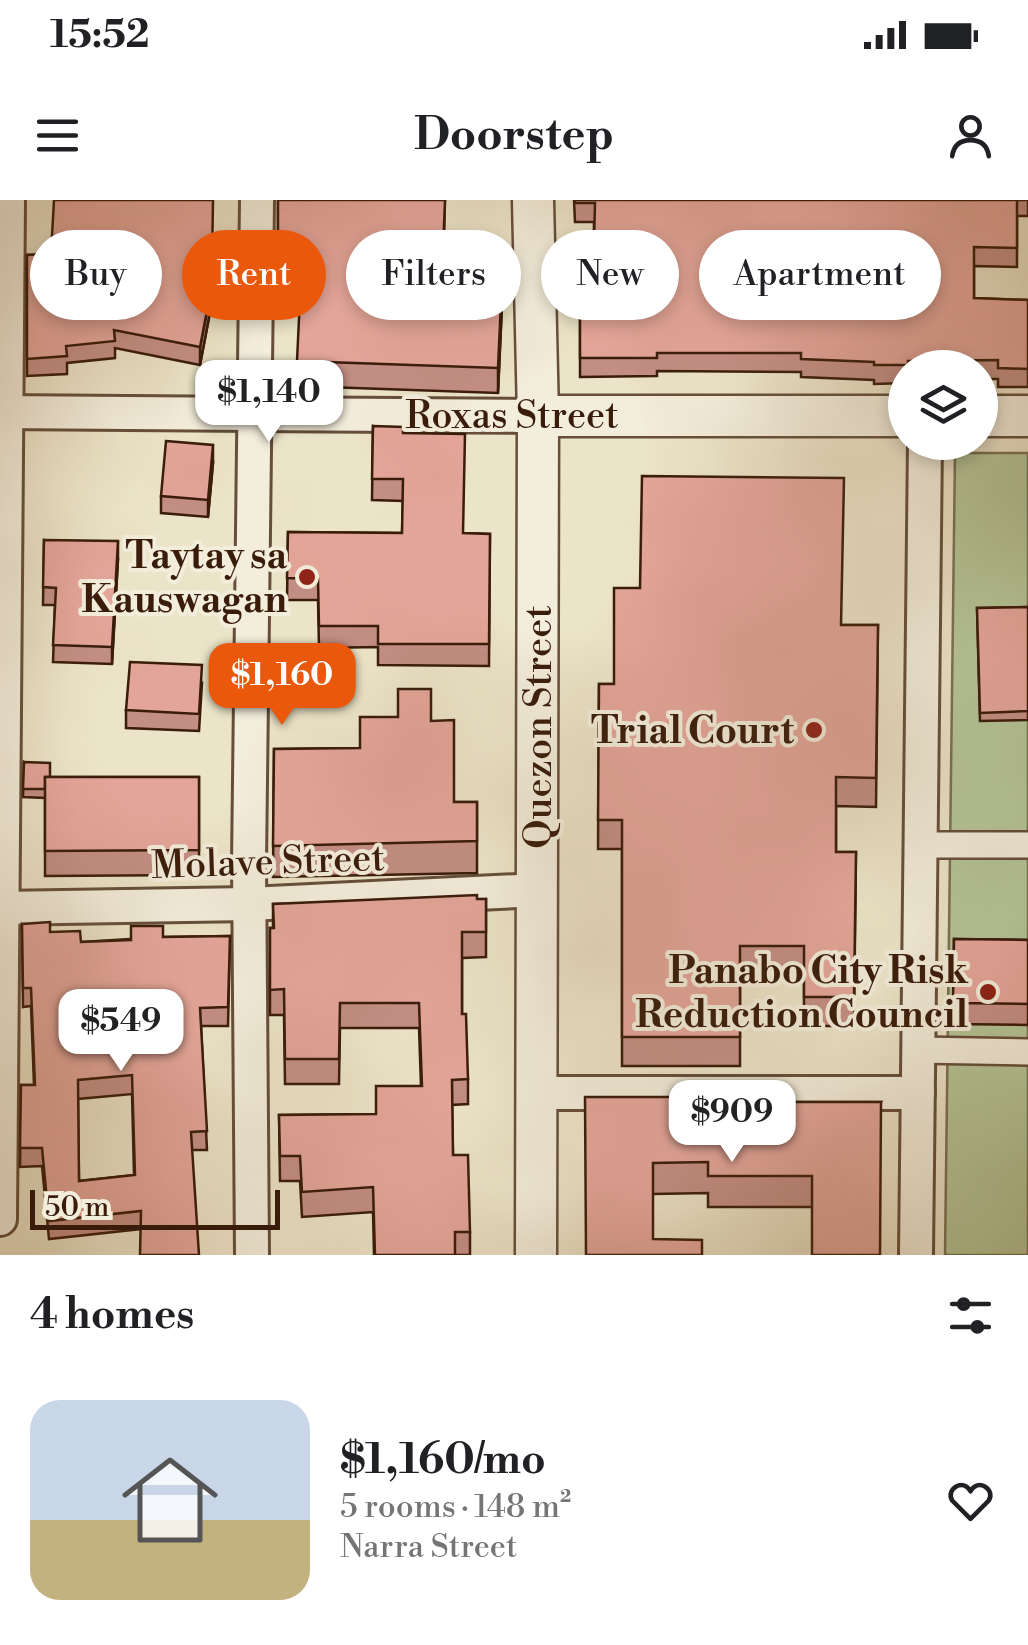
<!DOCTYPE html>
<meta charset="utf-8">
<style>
:root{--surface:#fff;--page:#f2f2f2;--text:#202124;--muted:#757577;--accent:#ea580c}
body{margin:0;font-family:"Libre Bodoni",serif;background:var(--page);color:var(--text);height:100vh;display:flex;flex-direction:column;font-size:38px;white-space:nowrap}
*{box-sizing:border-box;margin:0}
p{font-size:32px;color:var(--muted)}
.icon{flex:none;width:55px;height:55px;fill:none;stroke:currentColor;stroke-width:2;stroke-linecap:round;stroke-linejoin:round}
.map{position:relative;height:1055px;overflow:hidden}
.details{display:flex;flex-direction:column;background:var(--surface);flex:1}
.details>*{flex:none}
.banner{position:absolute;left:30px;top:30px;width:970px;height:90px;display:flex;gap:20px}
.fabs{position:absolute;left:888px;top:150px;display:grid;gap:20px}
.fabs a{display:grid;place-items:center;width:110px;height:110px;border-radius:50%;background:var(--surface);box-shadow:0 5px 15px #0003;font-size:50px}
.scale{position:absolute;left:30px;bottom:25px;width:250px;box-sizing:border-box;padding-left:10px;border:5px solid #3a1c0b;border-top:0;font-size:28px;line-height:35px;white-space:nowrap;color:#3a1c0b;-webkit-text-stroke:8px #f3eddb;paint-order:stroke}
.price{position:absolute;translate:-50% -85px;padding:0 22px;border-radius:20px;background:#fff;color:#222;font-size:32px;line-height:65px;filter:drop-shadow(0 2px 5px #0008)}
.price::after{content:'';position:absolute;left:50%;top:60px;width:30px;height:22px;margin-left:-15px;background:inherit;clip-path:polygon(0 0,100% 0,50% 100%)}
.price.on{background:var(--accent);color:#fff}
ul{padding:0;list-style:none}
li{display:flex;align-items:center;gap:30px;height:250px;padding:0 30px}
li span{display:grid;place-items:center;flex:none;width:280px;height:200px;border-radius:30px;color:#555}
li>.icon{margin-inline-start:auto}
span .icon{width:120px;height:120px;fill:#fffc;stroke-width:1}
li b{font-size:42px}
h2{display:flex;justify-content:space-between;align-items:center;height:120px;padding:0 30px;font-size:42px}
.chip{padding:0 35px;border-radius:45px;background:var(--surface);box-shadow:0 5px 15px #0003;font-size:35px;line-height:90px}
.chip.on{background:var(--accent);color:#fff}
.status{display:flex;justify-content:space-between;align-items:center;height:70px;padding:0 50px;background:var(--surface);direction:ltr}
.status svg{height:28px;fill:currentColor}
header{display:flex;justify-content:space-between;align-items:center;height:130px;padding:0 30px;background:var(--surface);font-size:45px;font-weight:700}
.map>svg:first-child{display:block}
.green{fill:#b5c598;stroke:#787052;stroke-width:2.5}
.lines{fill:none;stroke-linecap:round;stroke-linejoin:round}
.pedestrian-casing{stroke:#664e3a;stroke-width:30}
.minor-casing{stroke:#664e3a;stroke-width:38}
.tertiary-casing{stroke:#664e3a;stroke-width:45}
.pedestrian{stroke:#f3eddb;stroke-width:25}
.minor{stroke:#f3eddb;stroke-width:32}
.tertiary{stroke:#f3eddb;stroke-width:40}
.wall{fill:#c38e84;stroke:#3a1c0b;stroke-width:2.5;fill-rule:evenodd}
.shaded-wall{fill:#9f746b;stroke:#3a1c0b;stroke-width:2.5}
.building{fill:#e3a599;stroke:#3a1c0b;stroke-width:2.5;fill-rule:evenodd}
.poi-dot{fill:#8f2418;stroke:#f3eddb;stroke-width:4}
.labels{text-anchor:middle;stroke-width:8;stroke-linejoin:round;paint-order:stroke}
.street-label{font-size:38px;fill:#3a1c0b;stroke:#f3eddb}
.poi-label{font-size:38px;font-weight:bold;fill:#3a1c0b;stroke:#f3eddb;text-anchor:end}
</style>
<div class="status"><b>15:52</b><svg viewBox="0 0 49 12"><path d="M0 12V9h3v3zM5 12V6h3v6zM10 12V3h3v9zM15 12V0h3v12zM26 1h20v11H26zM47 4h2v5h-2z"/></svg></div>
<header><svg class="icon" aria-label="menu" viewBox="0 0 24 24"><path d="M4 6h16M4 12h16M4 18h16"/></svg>Doorstep<svg class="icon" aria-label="person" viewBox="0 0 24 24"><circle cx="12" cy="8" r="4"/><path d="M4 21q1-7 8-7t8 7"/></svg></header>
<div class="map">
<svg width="1028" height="1055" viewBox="0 0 1028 1055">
<rect width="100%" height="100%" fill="#ece4c8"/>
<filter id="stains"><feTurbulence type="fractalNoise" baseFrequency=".002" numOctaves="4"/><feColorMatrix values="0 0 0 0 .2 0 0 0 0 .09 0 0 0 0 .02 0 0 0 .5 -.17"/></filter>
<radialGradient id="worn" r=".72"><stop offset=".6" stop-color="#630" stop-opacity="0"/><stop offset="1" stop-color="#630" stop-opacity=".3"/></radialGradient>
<!-- green -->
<polygon class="green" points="955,253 1028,253 1028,1055 945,1055"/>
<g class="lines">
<defs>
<g id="pedestrian">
<polyline points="921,645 1028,645"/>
<polyline points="918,850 1028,852"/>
</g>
<g id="minor">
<polyline points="0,212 538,216"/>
<polyline points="0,708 249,704 538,690"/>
<polyline points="537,893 918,893"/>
<polyline points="0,1019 8,0"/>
<polyline points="252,1055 249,663 257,0"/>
<polyline points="916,1055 925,242"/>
</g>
<g id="tertiary">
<polyline points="533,0 538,216 536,1055"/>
<polyline points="538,216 905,216"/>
<polyline points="980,216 1028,216"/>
</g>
</defs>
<!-- pedestrian casing -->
<use href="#pedestrian" class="pedestrian-casing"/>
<!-- minor casing -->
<use href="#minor" class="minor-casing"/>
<!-- tertiary casing -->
<use href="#tertiary" class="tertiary-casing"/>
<!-- pedestrian -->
<use href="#pedestrian" class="pedestrian"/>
<!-- minor -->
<use href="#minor" class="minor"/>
<!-- tertiary -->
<use href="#tertiary" class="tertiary"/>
</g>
<!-- wall -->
<g class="wall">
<polygon points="278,0 445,0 443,77 502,104 498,193 297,186 301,80 278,80"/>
<polygon points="574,0 1028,0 1028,16 1017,16 1017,67 974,66 974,98 1028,100 1028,187 998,187 998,179 980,179 980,168 905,168 905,183 874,184 874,180 801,177 801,172 657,171 657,176 580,177 580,84 593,83 594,22 575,22"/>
<polygon points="51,54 212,63 216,81 200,165 115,148 115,158 67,163 67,174 27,176 27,55"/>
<polygon points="373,226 403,233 463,333 490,334 489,466 378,465 378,447 319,448 318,400 287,400 288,332 402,333 403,301 372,300"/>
<polygon points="213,263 208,317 161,313 161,296"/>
<polygon points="44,340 118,359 112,464 53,462 55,405 43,405"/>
<polygon points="1028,407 1028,520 980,521 977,408"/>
<polygon points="841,425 878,425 876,607 836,606 836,652 856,652 854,826 804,826 804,775 740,775 740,866 622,866 622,649 598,649 599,484 614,484"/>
<polygon points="202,483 199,531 126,528 126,510"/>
<polygon points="431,521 454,602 477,602 477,673 273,677 274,549 360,548"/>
<polygon points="24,562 50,577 199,577 199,675 45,676 45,598 23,597"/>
<polygon points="486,699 486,757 462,758 462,814 468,879 468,904 452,905 453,955 470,1032 470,1055 374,1055 373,1012 302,1017 300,981 280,981 279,915 376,914 421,886 419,828 340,828 339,884 285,884 284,815 270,815 270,728 273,728 273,704"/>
<path d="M22,724L81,742L163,737L230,736L228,826H201L207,950H192L141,1029L49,1039L42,966L20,967L21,885H34L31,806L23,807ZM132,894L134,975L79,981L78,899Z"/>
<polygon points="954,739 1028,740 1028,825 953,824"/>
<polygon points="691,902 881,902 812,1007 708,1007 708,993 653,994 586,1055"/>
</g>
<!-- shaded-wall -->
<g class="shaded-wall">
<polygon points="216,64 216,81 200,165 200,147"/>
<polygon points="502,79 502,104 498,193 498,168"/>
<polygon points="213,245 213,263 208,317 208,300"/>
<polygon points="118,341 118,359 112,464 112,447"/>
</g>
<!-- building -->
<g class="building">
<polygon points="54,0 213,0 212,63 216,64 200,147 114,130 115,141 66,146 67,156 27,159 27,55 51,54"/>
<polygon points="278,0 445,0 442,77 502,79 498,168 297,161 302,55 278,55"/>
<polygon points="575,0 1017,0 1017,48 974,47 974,98 1028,100 1028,169 998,168 998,160 908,161 908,165 874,165 874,162 801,159 801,153 657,153 657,158 580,158 580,84 593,83 595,3 575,3"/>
<polygon points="373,226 403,227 403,233 465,234 463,333 490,334 489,444 378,444 378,426 319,426 318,379 287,378 288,332 402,333 403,279 372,279"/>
<polygon points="166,241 213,245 208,300 161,296"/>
<polygon points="642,276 844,278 841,425 878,425 876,578 836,577 836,652 856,652 854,797 804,797 804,746 740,746 740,837 622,837 622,620 598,620 599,484 614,484 614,388 640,388"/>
<polygon points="44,340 118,341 112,447 53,445 56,388 43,387"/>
<polygon points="1028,407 1028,511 980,513 977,408"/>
<polygon points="130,462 202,465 199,514 126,510"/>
<polygon points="398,489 431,489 431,521 454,520 454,602 477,602 477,641 273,646 274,549 360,548 360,517 398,517"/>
<polygon points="24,562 50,563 50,577 45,577 45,589 23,589"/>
<polygon points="45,577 199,577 199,650 45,651"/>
<polygon points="477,695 477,699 486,699 486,732 462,732 462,814 466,814 468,879 452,880 453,955 468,955 470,1032 455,1032 455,1055 375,1055 373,987 302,992 300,956 280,956 279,915 376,914 376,886 422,886 419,803 340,803 339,859 285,859 284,789 270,790 270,728 274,728 273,704"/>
<path d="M50,722V732L80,731L81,742L131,740V726H163V737L230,736L228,807L200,808L207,931L191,932L199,1055H140L141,1011L49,1021L42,948H20L21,885H35L31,788H23L22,724ZM132,875L135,975L79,981L78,880Z"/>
<polygon points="954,739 1028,740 1028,804 953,803"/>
<polygon points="585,897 691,897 691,902 881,902 880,1055 812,1055 812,976 708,976 708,962 653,963 653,1039 702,1040 702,1055 586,1055"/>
</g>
<!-- markers -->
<g class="poi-dot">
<circle cx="307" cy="377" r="10"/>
<circle cx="814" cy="530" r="10"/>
<circle cx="988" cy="792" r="10"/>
</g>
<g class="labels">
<!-- street labels -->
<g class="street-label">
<text x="512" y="228">Roxas Street</text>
<text transform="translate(538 527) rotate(-90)" y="13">Quezon Street</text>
<text transform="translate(268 661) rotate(-2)" y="13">Molave Street</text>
</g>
<!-- poi labels -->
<g class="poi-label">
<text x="287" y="368">Taytay sa<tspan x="287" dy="44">Kauswagan</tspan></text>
<text x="794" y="543">Trial Court</text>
<text x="968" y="783">Panabo City Risk<tspan x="968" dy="44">Reduction Council</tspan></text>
</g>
</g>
<rect width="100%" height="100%" filter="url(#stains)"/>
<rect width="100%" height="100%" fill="url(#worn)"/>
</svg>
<div class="fabs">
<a><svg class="icon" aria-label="layers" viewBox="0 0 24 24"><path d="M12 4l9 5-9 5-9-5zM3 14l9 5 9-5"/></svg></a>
</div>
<div class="scale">50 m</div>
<b class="price" style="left:269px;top:245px">$1,140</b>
<b class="price on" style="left:282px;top:528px">$1,160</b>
<b class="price" style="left:121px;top:874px">$549</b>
<b class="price" style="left:732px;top:965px">$909</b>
<div class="banner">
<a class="chip">Buy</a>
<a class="chip on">Rent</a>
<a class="chip">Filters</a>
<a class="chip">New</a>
<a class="chip">Apartment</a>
</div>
</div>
<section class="details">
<h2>4 homes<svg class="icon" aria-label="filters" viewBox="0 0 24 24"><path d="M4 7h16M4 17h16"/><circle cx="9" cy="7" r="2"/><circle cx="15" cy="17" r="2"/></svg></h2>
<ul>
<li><span style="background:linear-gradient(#c9d6e8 60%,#c2b280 0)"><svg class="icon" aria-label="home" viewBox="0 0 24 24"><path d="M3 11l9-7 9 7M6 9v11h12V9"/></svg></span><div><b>$1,160/mo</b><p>5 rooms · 148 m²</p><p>Narra Street</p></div><svg class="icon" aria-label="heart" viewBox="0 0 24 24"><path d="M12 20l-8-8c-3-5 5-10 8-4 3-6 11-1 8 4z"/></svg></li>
</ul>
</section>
